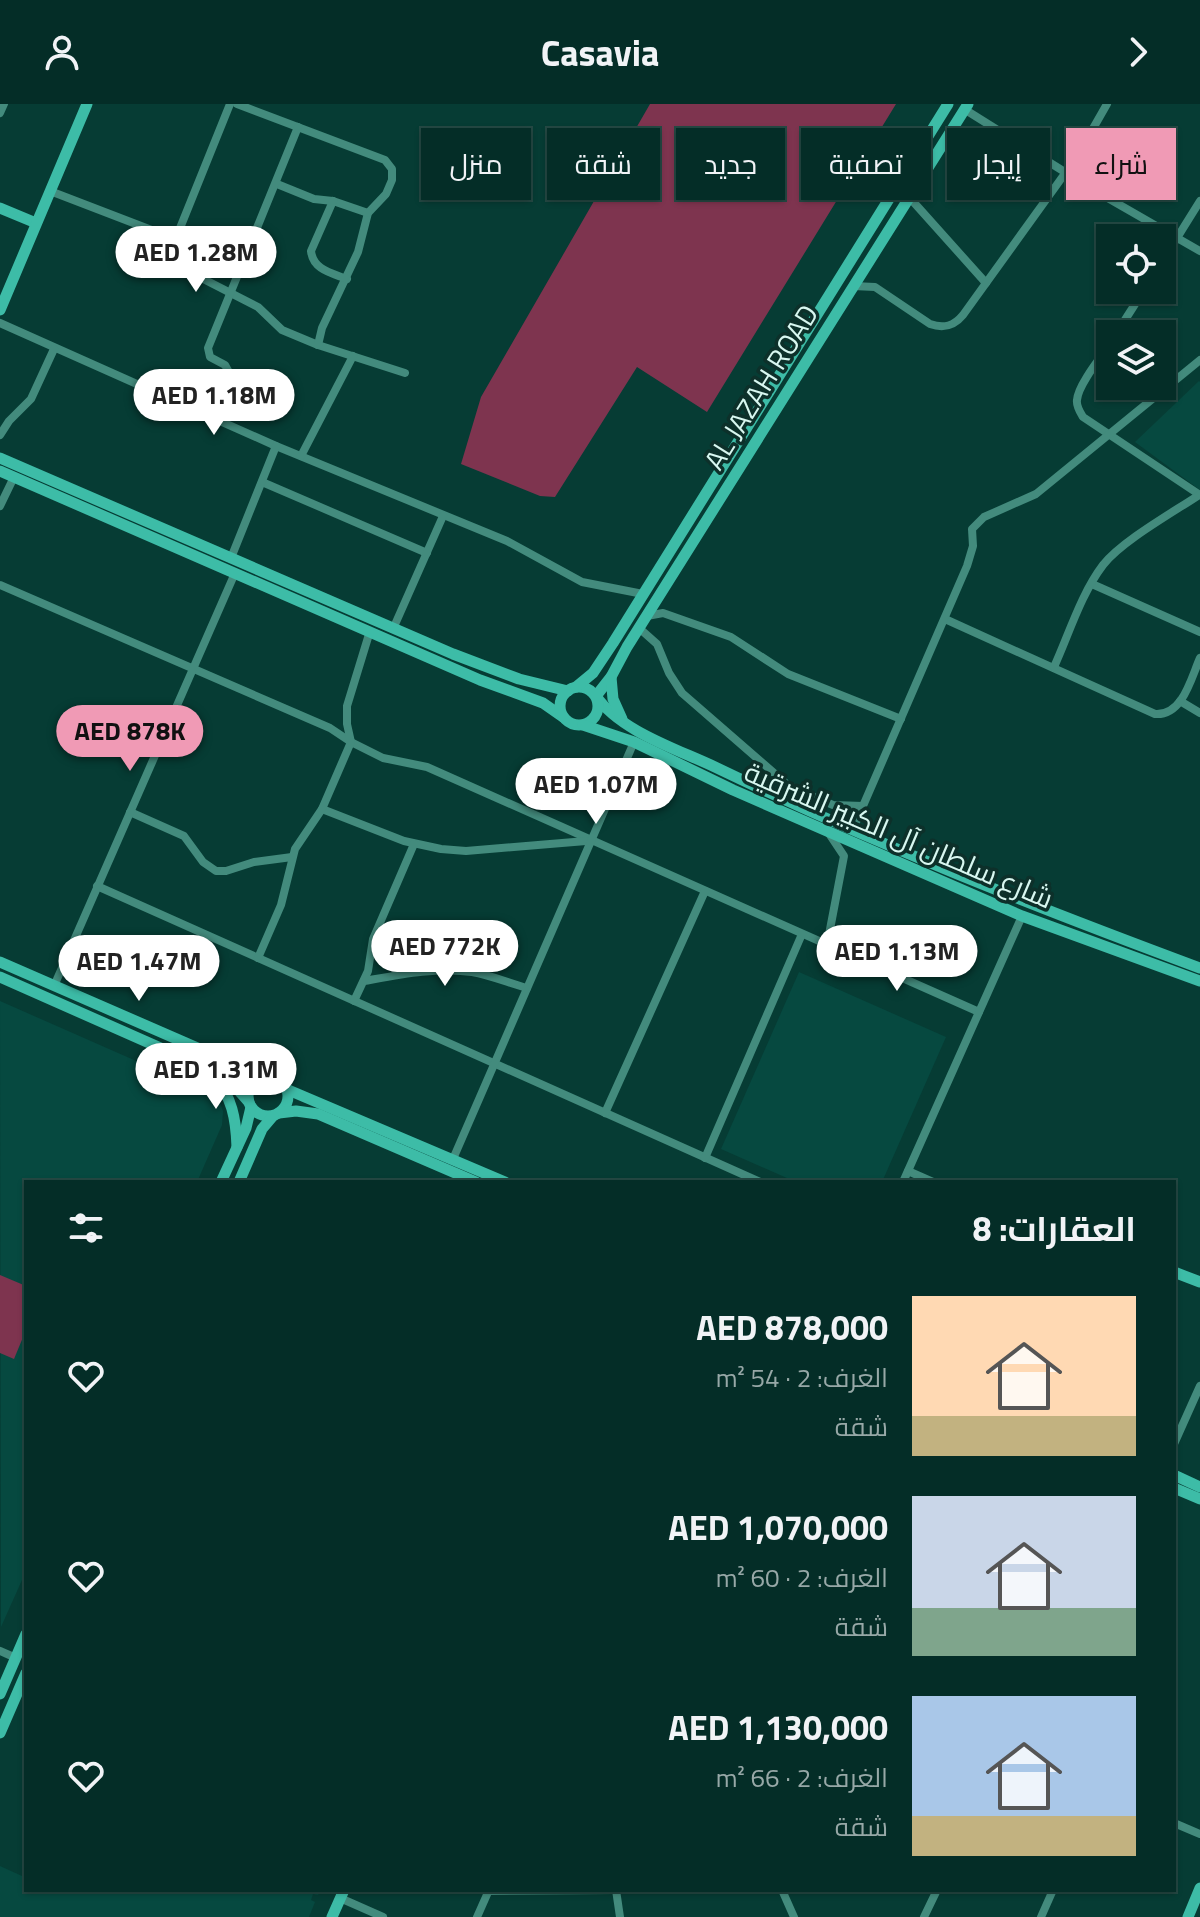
<!DOCTYPE html>
<html lang="ar">
<meta charset="utf-8">
<style>
:root{--surface:#042d27;--page:#0d352f;--text:#f1f3f6;--muted:#97a8a7;--line:#254944;--accent:#f09ab5}
body{margin:0;font-family:"Titillium Web",Cairo,sans-serif;background:var(--page);color:var(--text);direction:rtl;height:100vh;display:flex;flex-direction:column;font-size:30px;white-space:nowrap}
*{box-sizing:border-box;margin:0}
p{font-size:26px;color:var(--muted)}
.icon{flex:none;width:44px;height:44px;fill:none;stroke:currentColor;stroke-width:2;stroke-linecap:round;stroke-linejoin:round}
.map{position:relative;flex:1;overflow:hidden;direction:ltr}
.details{position:absolute;left:24px;top:1076px;width:1152px;height:712px;display:flex;flex-direction:column;background:var(--surface);border-radius:0px;box-shadow:0 2px 6px #0004,0 0 0 2px var(--line);direction:rtl}
.details>*{flex:none}
.top-card{position:absolute;left:24px;top:24px;width:1152px;height:72px;direction:rtl;display:flex;gap:16px}
.tools{position:absolute;left:1096px;top:120px;display:grid;gap:16px}
.tools a{display:grid;place-items:center;width:80px;height:80px;border-radius:0px;background:var(--surface);box-shadow:0 2px 6px #0004,0 0 0 2px var(--line);font-size:40px}
.price{position:absolute;translate:-50% -68px;padding:0 18px;border-radius:28px;background:#fff;color:#222;font-size:26px;line-height:52px;filter:drop-shadow(0 2px 4px #0008)}
.price::after{content:'';position:absolute;left:50%;top:48px;width:24px;height:18px;margin-left:-12px;background:inherit;clip-path:polygon(0 0,100% 0,50% 100%)}
.price.on{background:var(--accent);color:#111}
ul{padding:0;list-style:none}
li{display:flex;align-items:center;gap:24px;height:200px;padding:0 40px}
li span{display:grid;place-items:center;flex:none;width:224px;height:160px;border-radius:0px;color:#555}
li>.icon{margin-inline-start:auto}
span .icon{width:96px;height:96px;fill:#fffc;stroke-width:1}
li b{font-size:34px}
h2{display:flex;justify-content:space-between;align-items:center;height:96px;padding:0 40px;font-size:34px}
.pill{padding:0 28px;border-radius:0px;background:var(--surface);box-shadow:0 2px 6px #0004,0 0 0 2px var(--line);font-size:28px;line-height:72px}
.pill.on{background:var(--accent);color:#111}
header{display:flex;justify-content:space-between;align-items:center;height:104px;padding:0 40px;background:var(--surface);font-size:36px;font-weight:700}
.map>svg:first-child{display:block}
.built{fill:#064940}
.green{fill:#7e344f}
.lines{fill:none;stroke-linecap:round;stroke-linejoin:round}
.street{stroke:#438b7d;stroke-width:8}
.secondary{stroke:#3dbca7;stroke-width:11}
.labels{text-anchor:middle;stroke-width:7;stroke-linejoin:round;paint-order:stroke}
.street-label{font-size:28px;fill:#d8f7f0;stroke:#0d302a}
</style>
<header><svg class="icon" aria-label="forward" viewBox="0 0 24 24"><path d="M9 5l7 7-7 7"/></svg>Casavia<svg class="icon" aria-label="person" viewBox="0 0 24 24"><circle cx="12" cy="8" r="4"/><path d="M4 21q1-7 8-7t8 7"/></svg></header>
<div class="map">
<svg width="1200" height="1813" viewBox="0 0 1200 1813">
<rect width="100%" height="100%" fill="#063c34"/>
<!-- built -->
<g class="built">
<polygon points="1199,277 1200,278 1200,386 1135,338"/>
<polygon points="799,868 946,933 882,1078 796,1078 721,1045"/>
<polygon points="0,897 218,993 223,1007 222,1021 197,1078 26,1078 26,1467 1,1523"/>
<polygon points="0,1762 22,1772 26,1763 26,1786 321,1786 318,1791 313,1790 311,1796 315,1798 309,1813 0,1813"/>
</g>
<!-- green -->
<g class="green">
<polygon points="650,0 896,0 707,308 637,263 555,393 540,392 461,360 481,293"/>
<polygon points="0,1171 26,1182 26,1226 14,1255 0,1249"/>
</g>
<g class="lines">
<!-- street -->
<g class="street">
<polyline points="230,0 174,139 172,150 178,162 258,203 282,226 318,241 405,269"/>
<polyline points="237,0 385,56 392,65 392,76 386,90 368,109 358,148 322,224 318,241"/>
<polyline points="964,5 1092,85 1200,147"/>
<polyline points="0,9 4,0"/>
<polyline points="277,80 314,95 333,97 368,109"/>
<polyline points="1092,85 1091,28 1107,0"/>
<polyline points="50,87 175,135"/>
<polyline points="909,93 986,179"/>
<path d="M333,97L311,147C313,166 332,169 347,175"/>
<polyline points="1162,158 1200,97"/>
<path d="M853,182L875,183L930,220C944,225 954,222 963,211L1066,68"/>
<polyline points="0,219 276,342 507,437 582,478 643,490"/>
<polyline points="1116,230 1144,186"/>
<path d="M1110,240C1101,253 1078,281 1077,296C1076,302 1080,308 1083,313L1200,391"/>
<polyline points="212,314 230,270 225,261 210,253 208,244 298,23"/>
<polyline points="0,331 9,317 31,295 54,245"/>
<polyline points="301,352 353,252"/>
<polyline points="262,378 427,449"/>
<polyline points="0,402 14,373"/>
<polyline points="231,454 276,342"/>
<polyline points="1092,480 1200,528"/>
<polyline points="0,481 330,624 351,638 383,654 427,663 979,908"/>
<polyline points="647,512 663,509 731,533 788,570 901,615"/>
<path d="M945,515L1155,610C1183,612 1191,574 1200,554"/>
<polyline points="639,524 657,540 669,569 682,589 789,682 833,701 863,702"/>
<polyline points="393,525 443,412"/>
<path d="M1054,563C1069,530 1081,490 1103,461C1122,437 1172,409 1199,391"/>
<polyline points="1180,597 1200,609"/>
<polyline points="322,705 404,737 441,745 466,747 586,737"/>
<polyline points="130,708 184,732 203,758 216,767 226,767 254,758 292,753"/>
<polyline points="853,725 967,462 973,442 972,425 984,413 1036,390 1200,256"/>
<polyline points="97,782 760,1078"/>
<polyline points="827,841 844,752 828,728"/>
<polyline points="258,854 281,801 295,745 322,705 351,638 347,620 347,602 370,527"/>
<path d="M364,877C398,871 437,863 472,868C490,871 509,879 527,884"/>
<polyline points="54,882 235,469"/>
<polyline points="354,897 368,867 373,835 414,740"/>
<polyline points="605,1009 705,787"/>
<polyline points="705,1054 802,830"/>
<polyline points="453,1055 634,638"/>
<polyline points="908,1067 933,1078"/>
<polyline points="903,1078 1022,812"/>
<polyline points="1174,1340 1200,1282"/>
<polyline points="0,1547 16,1554"/>
<polyline points="1174,1719 1200,1730"/>
<polyline points="616,1786 620,1813"/>
<polyline points="782,1786 794,1813"/>
<polyline points="488,1787 615,1786"/>
<polyline points="340,1794 383,1813"/>
<polyline points="477,1813 489,1786"/>
<polyline points="924,1813 937,1786"/>
<polyline points="1041,1813 1053,1786"/>
</g>
<!-- secondary -->
<g class="secondary">
<path d="M968,0L627,543L611,573L596,592C620,627 677,645 715,663C873,739 1036,803 1200,864"/>
<polyline points="0,104 36,119"/>
<polyline points="0,206 87,0"/>
<polyline points="0,354 453,550 519,575 568,587"/>
<polyline points="0,367 480,576 543,599 563,613"/>
<polyline points="611,573 613,595 622,615"/>
<circle cx="579" cy="602" r="19"/>
<polyline points="576,583 593,569 613,539 948,0"/>
<polyline points="583,621 634,638 733,686 1022,812 1200,877"/>
<polyline points="0,858 264,973"/>
<polyline points="0,873 208,965 233,980 248,997"/>
<path d="M214,971C232,994 236,1014 237,1043"/>
<circle cx="268" cy="992" r="20"/>
<polyline points="286,985 505,1078"/>
<polyline points="279,1009 296,1007 318,1010 476,1078"/>
<polyline points="221,1078 246,1024 251,1003"/>
<polyline points="239,1078 262,1025 273,1012"/>
<polyline points="1174,1168 1200,1178"/>
<polyline points="1174,1371 1200,1383"/>
<polyline points="1174,1384 1200,1395"/>
<polyline points="0,1590 26,1530"/>
<polyline points="0,1629 26,1569"/>
<polyline points="332,1813 344,1786"/>
<polyline points="1188,1813 1200,1784"/>
</g>
</g>
<g class="labels">
<!-- street labels -->
<g class="street-label">
<text transform="translate(761 283) rotate(-58)" y="10">AL JAZAH ROAD</text>
<text transform="translate(899 731) rotate(23)" y="10">شارع سلطان آل الكبير الشرقية</text>
</g>
</g>
</svg>
<div class="tools">
<a><svg class="icon" aria-label="locate" viewBox="0 0 24 24"><circle cx="12" cy="12" r="6"/><path d="M12 2v4M12 18v4M2 12h4M18 12h4"/></svg></a>
<a><svg class="icon" aria-label="layers" viewBox="0 0 24 24"><path d="M12 4l9 5-9 5-9-5zM3 14l9 5 9-5"/></svg></a>
</div>
<b class="price" style="left:196px;top:190px">AED 1.28M</b>
<b class="price" style="left:214px;top:333px">AED 1.18M</b>
<b class="price on" style="left:130px;top:669px">AED 878K</b>
<b class="price" style="left:596px;top:722px">AED 1.07M</b>
<b class="price" style="left:445px;top:884px">AED 772K</b>
<b class="price" style="left:897px;top:889px">AED 1.13M</b>
<b class="price" style="left:139px;top:899px">AED 1.47M</b>
<b class="price" style="left:216px;top:1007px">AED 1.31M</b>
<div class="top-card">
<a class="pill on">شراء</a>
<a class="pill">إيجار</a>
<a class="pill">تصفية</a>
<a class="pill">جديد</a>
<a class="pill">شقة</a>
<a class="pill">منزل</a>
</div>
<section class="details">
<h2>العقارات: 8<svg class="icon" aria-label="filters" viewBox="0 0 24 24"><path d="M4 7h16M4 17h16"/><circle cx="9" cy="7" r="2"/><circle cx="15" cy="17" r="2"/></svg></h2>
<ul>
<li><span style="background:linear-gradient(#ffd9b3 75%,#c2b280 0)"><svg class="icon" aria-label="home" viewBox="0 0 24 24"><path d="M3 11l9-7 9 7M6 9v11h12V9"/></svg></span><div><b>AED 878,000</b><p>الغرف: 2 · 54 m²</p><p>شقة</p></div><svg class="icon" aria-label="heart" viewBox="0 0 24 24"><path d="M12 20l-8-8c-3-5 5-10 8-4 3-6 11-1 8 4z"/></svg></li>
<li><span style="background:linear-gradient(#c9d6e8 70%,#7fa58c 0)"><svg class="icon" aria-label="home" viewBox="0 0 24 24"><path d="M3 11l9-7 9 7M6 9v11h12V9"/></svg></span><div><b>AED 1,070,000</b><p>الغرف: 2 · 60 m²</p><p>شقة</p></div><svg class="icon" aria-label="heart" viewBox="0 0 24 24"><path d="M12 20l-8-8c-3-5 5-10 8-4 3-6 11-1 8 4z"/></svg></li>
<li><span style="background:linear-gradient(#a9c7e8 75%,#c2b280 0)"><svg class="icon" aria-label="home" viewBox="0 0 24 24"><path d="M3 11l9-7 9 7M6 9v11h12V9"/></svg></span><div><b>AED 1,130,000</b><p>الغرف: 2 · 66 m²</p><p>شقة</p></div><svg class="icon" aria-label="heart" viewBox="0 0 24 24"><path d="M12 20l-8-8c-3-5 5-10 8-4 3-6 11-1 8 4z"/></svg></li>
</ul>
</section>
</div>
